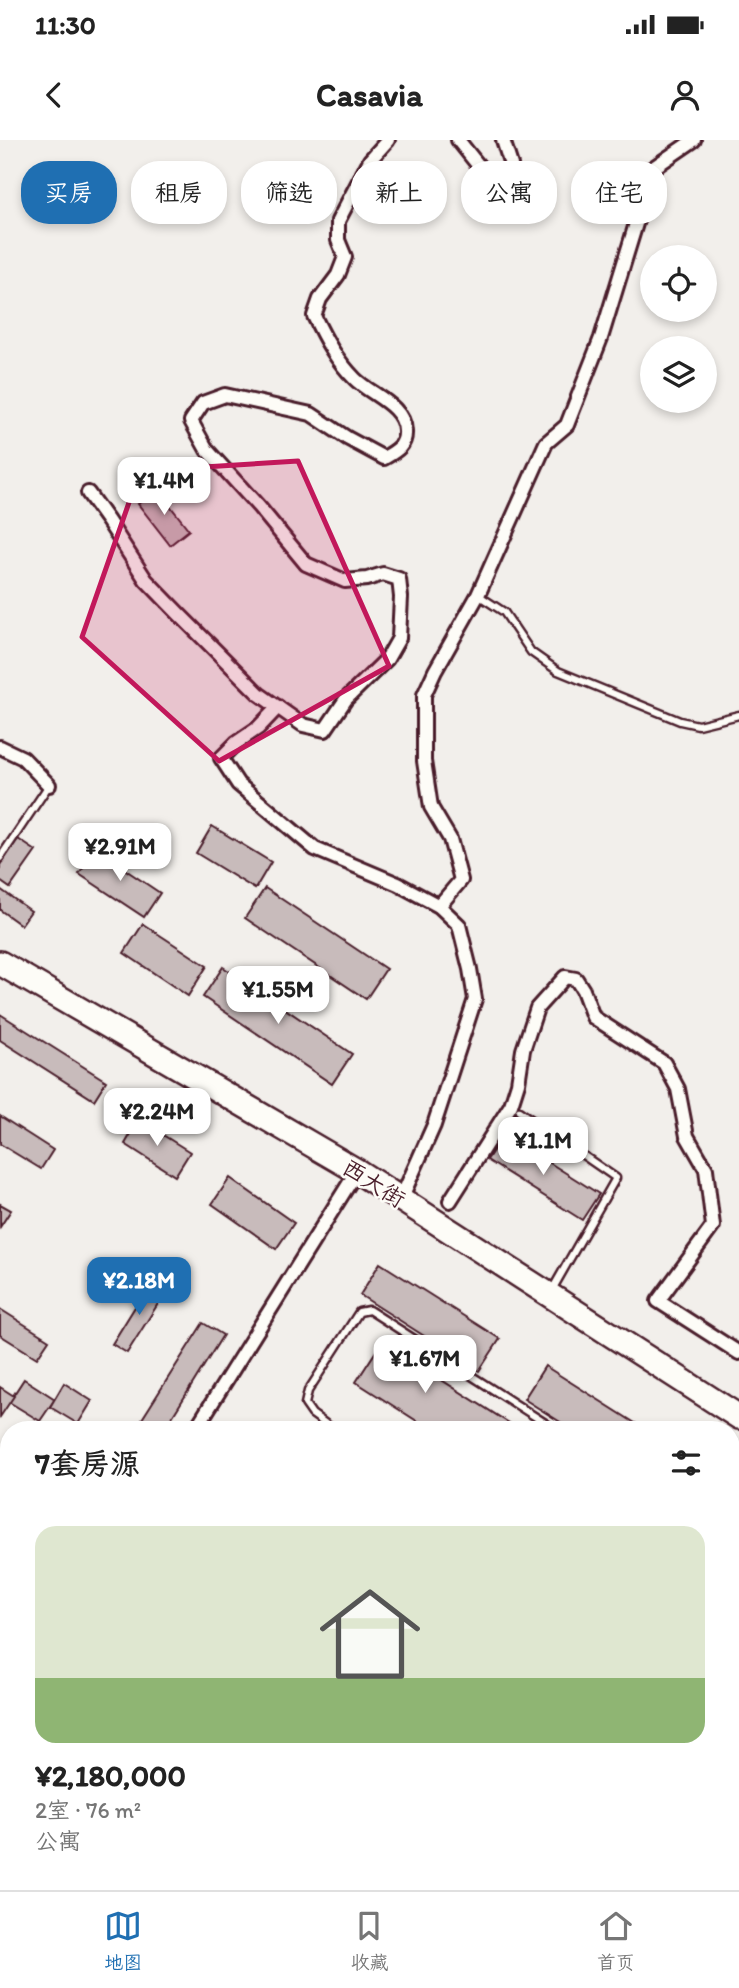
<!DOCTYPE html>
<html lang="zh">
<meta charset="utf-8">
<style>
:root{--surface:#fff;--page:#f2f2f2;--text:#222;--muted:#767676;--line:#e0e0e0;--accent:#1f6fb2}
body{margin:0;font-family:Itim,"LXGW WenKai TC",sans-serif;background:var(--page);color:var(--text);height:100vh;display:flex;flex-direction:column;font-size:26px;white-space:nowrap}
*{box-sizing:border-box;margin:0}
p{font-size:23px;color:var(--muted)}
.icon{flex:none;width:38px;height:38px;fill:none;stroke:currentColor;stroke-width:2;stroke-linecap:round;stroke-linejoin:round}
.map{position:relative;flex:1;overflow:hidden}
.details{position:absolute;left:0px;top:1281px;width:740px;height:469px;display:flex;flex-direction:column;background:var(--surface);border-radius:28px 28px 0 0;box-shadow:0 4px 10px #0003}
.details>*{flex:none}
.banner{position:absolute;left:21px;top:21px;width:698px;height:63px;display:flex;gap:14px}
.buttons{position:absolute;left:640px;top:105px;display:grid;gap:14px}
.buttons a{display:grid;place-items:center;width:77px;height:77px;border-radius:50%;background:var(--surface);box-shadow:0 4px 10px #0003;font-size:35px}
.price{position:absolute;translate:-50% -60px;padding:0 16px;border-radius:14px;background:#fff;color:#222;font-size:23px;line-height:46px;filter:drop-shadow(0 2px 4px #0008)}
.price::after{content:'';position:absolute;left:50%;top:42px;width:21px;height:16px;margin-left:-10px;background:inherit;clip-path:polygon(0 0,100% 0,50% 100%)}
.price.current{background:var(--accent);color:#fff}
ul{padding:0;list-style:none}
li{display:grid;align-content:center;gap:14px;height:371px;padding:0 35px}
li span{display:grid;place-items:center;height:217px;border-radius:21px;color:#555}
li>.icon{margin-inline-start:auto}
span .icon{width:126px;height:126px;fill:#fffc;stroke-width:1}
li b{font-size:30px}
h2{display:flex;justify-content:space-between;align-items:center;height:84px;padding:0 35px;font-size:30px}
.chip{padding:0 24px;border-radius:28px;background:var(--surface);box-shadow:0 4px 10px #0003;font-size:24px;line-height:63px}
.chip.current{background:var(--accent);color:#fff}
.status{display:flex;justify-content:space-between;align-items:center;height:49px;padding:0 35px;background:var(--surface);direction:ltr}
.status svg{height:19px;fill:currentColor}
header{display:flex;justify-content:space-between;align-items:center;height:91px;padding:0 35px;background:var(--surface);font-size:32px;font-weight:800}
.dock{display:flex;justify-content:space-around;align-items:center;height:98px;border-top:2px solid var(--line);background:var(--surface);font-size:19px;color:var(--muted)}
.dock a{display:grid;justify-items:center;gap:4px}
.dock .current{color:var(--accent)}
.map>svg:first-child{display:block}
.building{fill:#c8bbbb;stroke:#4a1f2b;stroke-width:2}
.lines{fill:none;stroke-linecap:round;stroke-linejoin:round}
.lane-casing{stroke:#4a1f2b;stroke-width:11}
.street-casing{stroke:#4a1f2b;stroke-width:18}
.highway-casing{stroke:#4a1f2b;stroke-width:28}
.lane{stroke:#fdfcf7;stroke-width:6}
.street{stroke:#fdfcf7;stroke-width:12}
.highway{stroke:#fdfcf7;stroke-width:23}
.marked{fill:#c2185b;fill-opacity:0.2;stroke:#c2185b;stroke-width:5;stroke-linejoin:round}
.labels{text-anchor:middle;stroke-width:5;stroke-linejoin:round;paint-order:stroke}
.street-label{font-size:23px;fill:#4a1f2b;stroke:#fdfcf7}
</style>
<div class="status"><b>11:30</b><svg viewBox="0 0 49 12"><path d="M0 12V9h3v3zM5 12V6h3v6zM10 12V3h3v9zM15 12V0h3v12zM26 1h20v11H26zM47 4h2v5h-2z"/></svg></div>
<header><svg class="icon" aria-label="back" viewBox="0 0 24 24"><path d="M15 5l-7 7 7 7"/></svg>Casavia<svg class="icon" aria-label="person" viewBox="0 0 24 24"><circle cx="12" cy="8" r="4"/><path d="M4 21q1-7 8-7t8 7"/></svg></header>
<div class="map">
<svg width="739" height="1750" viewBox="0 0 739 1750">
<rect width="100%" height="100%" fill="#f2efeb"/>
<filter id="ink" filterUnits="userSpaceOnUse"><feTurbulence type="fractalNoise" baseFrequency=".0143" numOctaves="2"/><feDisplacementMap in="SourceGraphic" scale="14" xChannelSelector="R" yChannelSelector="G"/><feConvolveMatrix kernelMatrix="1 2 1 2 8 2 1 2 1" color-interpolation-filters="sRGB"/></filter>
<g filter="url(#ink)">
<!-- building -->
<g class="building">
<polygon points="157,349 189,390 170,405 138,364"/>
<polygon points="212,686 271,722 255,749 196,713"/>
<polygon points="18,699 36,711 10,748 0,741 0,725"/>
<polygon points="96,710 160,753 144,777 79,734"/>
<polygon points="265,748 386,829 366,859 245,778"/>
<polygon points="0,749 31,771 21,785 0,770"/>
<polygon points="143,784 207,826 188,856 124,813"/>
<polygon points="223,827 352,914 332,944 203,857"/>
<polygon points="0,874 106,941 94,960 0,900"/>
<polygon points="0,976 53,1010 41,1029 0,1004"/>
<polygon points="139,980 190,1012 175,1036 125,1004"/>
<polygon points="504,994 599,1054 582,1080 487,1020"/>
<polygon points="230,1038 294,1083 276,1109 212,1064"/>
<polygon points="0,1064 11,1070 0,1087"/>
<polygon points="380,1123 500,1199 479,1231 360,1155"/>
<polygon points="151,1141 166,1151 127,1213 112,1204"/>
<polygon points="0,1169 49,1200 37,1218 0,1195"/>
<polygon points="203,1183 223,1195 164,1290 135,1290"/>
<polygon points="382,1202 520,1290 431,1290 356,1242"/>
<polygon points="545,1226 646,1290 573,1290 524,1259"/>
<polygon points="24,1239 55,1259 40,1281 9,1262"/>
<polygon points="64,1243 92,1261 78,1284 50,1267"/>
<polygon points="0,1247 14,1256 0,1277"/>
<polygon points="0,1377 9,1382 9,1394 1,1406"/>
<polygon points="9,1493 9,1535 0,1549 0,1506"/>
<polygon points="169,1741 301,1741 293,1750 179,1750"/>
</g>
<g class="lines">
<defs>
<g id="lane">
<polyline points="478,455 504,472 531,512 558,531 680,581 698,585 739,575"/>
<polyline points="0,718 49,645"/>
<polyline points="519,971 616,1038 552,1150"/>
<polyline points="334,1290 312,1274 305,1264 308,1251 359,1172 369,1170 556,1290"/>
</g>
<g id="street">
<polyline points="458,0 490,40 507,40 511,25 503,0"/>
<path d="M88,353L108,381L146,440L179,474L259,554L303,585L325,590L346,559L387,519L399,498L401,457L399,439L383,434L367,439L345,441L306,424L259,367L207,310L191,281L203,263L225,255L311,274L347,298L384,318C396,311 406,306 405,291C404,265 371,255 355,239C336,220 325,199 314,176L320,159L338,135L345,117L338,100V81L370,20L388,0"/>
<polyline points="278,567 258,588 236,603 221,618 238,644 315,709 398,744 439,766 459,785 470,829 475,859 434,985 401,1059"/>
<polyline points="0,607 23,618 49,645"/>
<polyline points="439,766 461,740 450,699 431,667 424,621 424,555 435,531 478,455 546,303 567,285 601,198 653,28 694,0"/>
<polyline points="450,1061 511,965 518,943 523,910 537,868 565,837 576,839 583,850 593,877 664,923 678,949 687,996 706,1029 713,1086 658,1161 739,1213"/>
<polyline points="195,1290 357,1031"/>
<polyline points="732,1338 739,1325"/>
<polyline points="0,1602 9,1588"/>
<polyline points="690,1741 704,1750"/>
<polyline points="483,1750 488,1741"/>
</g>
<polyline id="highway" points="0,823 357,1031 739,1277"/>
</defs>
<!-- lane casing -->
<use href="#lane" class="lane-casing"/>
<!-- street casing -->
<use href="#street" class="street-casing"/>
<!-- highway casing -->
<use href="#highway" class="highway-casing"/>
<!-- lane -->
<use href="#lane" class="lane"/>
<!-- street -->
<use href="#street" class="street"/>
<!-- highway -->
<use href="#highway" class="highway"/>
</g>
</g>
<!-- marked area -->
<path class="marked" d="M298,321L389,526L219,621L82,497L140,331Z"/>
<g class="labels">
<!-- street labels -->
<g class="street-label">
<text transform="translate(374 1043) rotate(32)" y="8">西大街</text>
</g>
</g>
</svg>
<div class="buttons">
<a><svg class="icon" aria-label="locate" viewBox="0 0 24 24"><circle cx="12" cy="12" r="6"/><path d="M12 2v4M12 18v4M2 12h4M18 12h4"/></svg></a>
<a><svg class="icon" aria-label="layers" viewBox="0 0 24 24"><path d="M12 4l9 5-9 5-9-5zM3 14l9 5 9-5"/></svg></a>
</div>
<b class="price" style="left:164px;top:377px">¥1.4M</b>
<b class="price" style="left:120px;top:743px">¥2.91M</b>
<b class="price" style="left:278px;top:886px">¥1.55M</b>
<b class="price" style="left:157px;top:1008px">¥2.24M</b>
<b class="price" style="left:543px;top:1037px">¥1.1M</b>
<b class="price current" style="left:139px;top:1177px">¥2.18M</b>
<b class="price" style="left:425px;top:1255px">¥1.67M</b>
<div class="banner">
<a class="chip current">买房</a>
<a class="chip">租房</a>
<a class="chip">筛选</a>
<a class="chip">新上</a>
<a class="chip">公寓</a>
<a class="chip">住宅</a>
</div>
<section class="details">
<h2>7套房源<svg class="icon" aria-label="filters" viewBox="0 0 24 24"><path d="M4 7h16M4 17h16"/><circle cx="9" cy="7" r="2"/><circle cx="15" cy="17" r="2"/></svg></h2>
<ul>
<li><span style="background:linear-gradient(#dfe7d0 70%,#8fb573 0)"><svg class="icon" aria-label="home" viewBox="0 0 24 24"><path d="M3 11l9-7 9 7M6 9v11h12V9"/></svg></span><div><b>¥2,180,000</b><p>2室 · 76 m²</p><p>公寓</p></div></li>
</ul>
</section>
</div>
<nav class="dock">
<a class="current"><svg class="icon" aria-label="map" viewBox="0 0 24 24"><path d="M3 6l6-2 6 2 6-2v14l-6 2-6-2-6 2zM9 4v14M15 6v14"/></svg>地图</a>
<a><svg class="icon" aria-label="saved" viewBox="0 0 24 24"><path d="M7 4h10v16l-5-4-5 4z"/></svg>收藏</a>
<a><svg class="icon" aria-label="home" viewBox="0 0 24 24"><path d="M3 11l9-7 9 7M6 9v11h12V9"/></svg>首页</a>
</nav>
